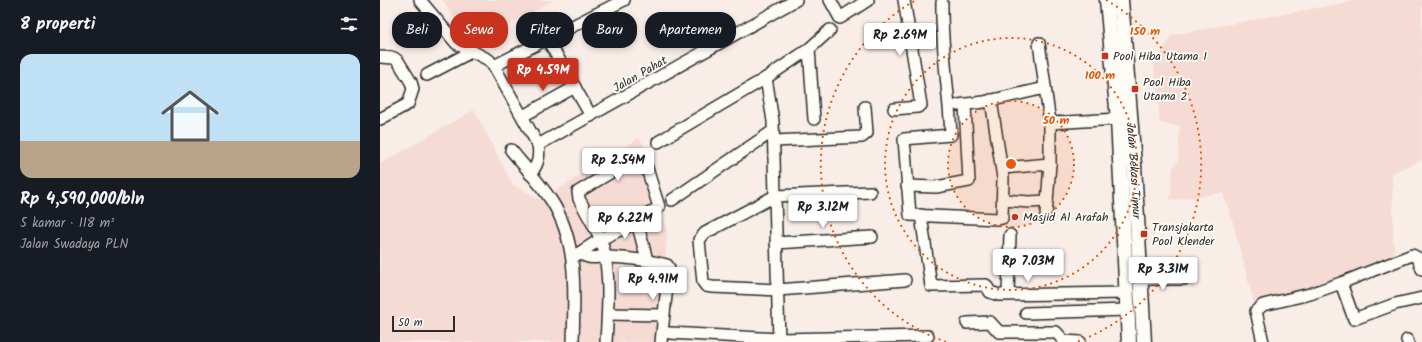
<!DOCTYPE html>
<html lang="id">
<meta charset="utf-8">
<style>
:root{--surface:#171b24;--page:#242831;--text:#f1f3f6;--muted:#9ea1a6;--accent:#c8321e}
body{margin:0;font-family:Kalam,sans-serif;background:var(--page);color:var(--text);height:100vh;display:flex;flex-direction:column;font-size:15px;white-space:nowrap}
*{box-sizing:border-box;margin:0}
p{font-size:13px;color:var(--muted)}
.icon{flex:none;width:22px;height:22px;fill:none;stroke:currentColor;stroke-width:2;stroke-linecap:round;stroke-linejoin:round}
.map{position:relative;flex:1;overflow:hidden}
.side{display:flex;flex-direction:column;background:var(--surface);width:380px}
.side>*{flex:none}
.guide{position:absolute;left:12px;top:12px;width:380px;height:36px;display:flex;gap:8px}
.scale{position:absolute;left:12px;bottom:10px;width:63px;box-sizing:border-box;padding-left:4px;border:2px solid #2b2b2b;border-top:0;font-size:11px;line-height:14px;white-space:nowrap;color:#2b2b2b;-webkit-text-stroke:3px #fdfcf7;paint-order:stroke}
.price{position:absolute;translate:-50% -34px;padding:0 9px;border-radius:4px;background:#fff;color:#222;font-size:13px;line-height:26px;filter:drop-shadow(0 1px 2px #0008)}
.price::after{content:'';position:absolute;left:50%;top:24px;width:12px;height:9px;margin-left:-6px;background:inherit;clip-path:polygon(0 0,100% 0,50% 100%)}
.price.active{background:var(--accent);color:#fff}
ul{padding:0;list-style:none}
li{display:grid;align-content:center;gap:8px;height:212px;padding:0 20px}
li span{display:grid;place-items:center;height:124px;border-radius:12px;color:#555}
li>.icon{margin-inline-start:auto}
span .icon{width:72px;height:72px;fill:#fffc;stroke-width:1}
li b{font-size:17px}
h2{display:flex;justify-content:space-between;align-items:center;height:48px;padding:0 20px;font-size:17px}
.tag{padding:0 14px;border-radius:16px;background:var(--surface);box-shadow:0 2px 6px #0003;font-size:14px;line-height:36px}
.tag.active{background:var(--accent);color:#fff}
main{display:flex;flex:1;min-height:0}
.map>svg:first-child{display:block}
.built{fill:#f5dbd4}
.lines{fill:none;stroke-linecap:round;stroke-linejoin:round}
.minor-casing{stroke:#2b2b2b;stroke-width:14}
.major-casing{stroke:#2b2b2b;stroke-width:17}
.minor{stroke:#fdfcf7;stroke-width:11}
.major{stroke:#fdfcf7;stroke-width:14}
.ring{fill:none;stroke:#e8590c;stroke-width:2;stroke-dasharray:2 4}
.poi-dot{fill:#c8321e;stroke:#fdfcf7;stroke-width:1.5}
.labels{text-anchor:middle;stroke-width:3.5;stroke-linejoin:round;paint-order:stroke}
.poi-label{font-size:12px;fill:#2b2b2b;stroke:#fdfcf7;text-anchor:start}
.street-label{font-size:12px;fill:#2b2b2b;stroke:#fdfcf7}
.centre{fill:#e8590c;stroke:#fdfcf7;stroke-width:2}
.ring-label{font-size:12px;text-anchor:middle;font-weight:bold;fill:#e8590c;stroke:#fdfcf7;stroke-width:3.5;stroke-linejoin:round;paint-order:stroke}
</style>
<main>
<section class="side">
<h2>8 properti<svg class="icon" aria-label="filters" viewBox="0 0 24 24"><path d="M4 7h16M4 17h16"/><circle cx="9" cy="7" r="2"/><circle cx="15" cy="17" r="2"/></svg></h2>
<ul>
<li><span style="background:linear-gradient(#bfe0f5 70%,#b9a48a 0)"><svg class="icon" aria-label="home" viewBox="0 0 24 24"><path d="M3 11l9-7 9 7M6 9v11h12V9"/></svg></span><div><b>Rp 4,590,000/bln</b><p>5 kamar · 118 m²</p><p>Jalan Swadaya PLN</p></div></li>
</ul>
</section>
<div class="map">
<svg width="1042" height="342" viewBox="0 0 1042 342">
<rect width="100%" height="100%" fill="#f9ede7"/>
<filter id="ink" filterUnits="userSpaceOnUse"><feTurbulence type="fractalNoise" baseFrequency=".025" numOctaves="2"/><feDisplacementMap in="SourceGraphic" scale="8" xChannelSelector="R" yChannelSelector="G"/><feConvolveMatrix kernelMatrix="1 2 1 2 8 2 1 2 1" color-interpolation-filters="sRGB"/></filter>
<g filter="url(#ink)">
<!-- built -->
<g class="built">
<polygon points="63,0 174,0 90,46"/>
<polygon points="979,0 1042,0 1042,160 1012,173 1014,263 945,293 913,304 875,306 851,216 843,193 790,200 793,168 798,161 800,126 780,123 774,66 792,35"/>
<polygon points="94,110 133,185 161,200 259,138 272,159 287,233 282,342 0,342 0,164"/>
</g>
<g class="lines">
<defs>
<g id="minor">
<path d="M40,0L76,43L109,60L114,66L158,145C160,157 158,165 150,174"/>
<polyline points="450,0 460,18 488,0"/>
<path d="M562,2C561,47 569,91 571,135L524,139L530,215L618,219L622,218L623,178L611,100"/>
<polyline points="168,40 211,116"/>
<polyline points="659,43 670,123 670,164 666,215"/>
<polyline points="429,49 434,119"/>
<polyline points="0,57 14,58 18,61 31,82 33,89 28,104 0,119"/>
<polyline points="114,66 244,0"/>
<polyline points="47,75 91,52"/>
<polyline points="386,78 393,121 399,342"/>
<polyline points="578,105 604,102 665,88"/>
<polyline points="514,109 538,107 541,105 524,0"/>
<polyline points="143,116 195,87"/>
<polyline points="670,123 738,119"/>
<polyline points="394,141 482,137 487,133 485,107"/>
<polyline points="278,142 386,78 429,49 450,30"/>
<polyline points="158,145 416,0"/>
<path d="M131,150C144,166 159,182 171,200C199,243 194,293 193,342"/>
<polyline points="622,168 670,164"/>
<polyline points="527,186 556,187 589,181 585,105"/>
<polyline points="490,192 395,196 325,233 319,240 323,282 326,286 332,287 398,290 525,280"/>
<polyline points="292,200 393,131"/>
<polyline points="624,200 649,202 667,201"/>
<polyline points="541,215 551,286 606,285 610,292 619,295 747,293"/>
<polyline points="257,222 267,260"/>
<polyline points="396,243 492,237"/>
<path d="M199,253C213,261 215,256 229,257C249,258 268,260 287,265L289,268L281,342"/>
<path d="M193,257L221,239L199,199L198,192L258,156L264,159L279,207L257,222L221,239C231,272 228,307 226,342"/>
<polyline points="761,279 804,279"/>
<polyline points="961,283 1032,255 1038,258 1042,269"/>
<polyline points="628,294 630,235"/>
<polyline points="646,313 748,310"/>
<polyline points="228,314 283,315"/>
<polyline points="587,323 610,322 619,332 676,332 684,341 700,342"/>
<polyline points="290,333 399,339 548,336"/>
<polyline points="1027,340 1028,342"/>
<polyline points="883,342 876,311 883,305 930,294 961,283 974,319 1015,304 1042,298"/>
</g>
<g id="major">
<polyline points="727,0 738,119 749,342"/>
<path id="s1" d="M741,0L754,165L764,342"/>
</g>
</defs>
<!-- minor casing -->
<use href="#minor" class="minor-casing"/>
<!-- major casing -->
<use href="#major" class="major-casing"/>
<!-- minor -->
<use href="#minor" class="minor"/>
<!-- major -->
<use href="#major" class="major"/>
</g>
</g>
<!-- distance rings -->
<circle cx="631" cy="164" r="63" fill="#e8590c" fill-opacity=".12"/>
<g class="ring">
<circle cx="631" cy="164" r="63"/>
<circle cx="631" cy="164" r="126"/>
<path d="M566 342A189 189 0 0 1 536 0M726 0A189 189 0 0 1 696 342"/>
</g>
<!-- markers -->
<g class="poi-dot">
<rect x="721" y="52" width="8" height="8" rx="2"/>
<rect x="751" y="85" width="8" height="8" rx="2"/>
<circle cx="635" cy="217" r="4"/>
<rect x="760" y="230" width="8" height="8" rx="2"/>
</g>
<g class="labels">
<!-- poi labels -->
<g class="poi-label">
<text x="733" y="60">Pool Hiba Utama 1</text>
<text x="763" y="86">Pool Hiba<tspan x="763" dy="14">Utama 2</tspan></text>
<text x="643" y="221">Masjid Al Arafah</text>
<text x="772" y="231">Transjakarta<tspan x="772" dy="14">Pool Klender</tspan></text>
</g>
<!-- street labels -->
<g class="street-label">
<text transform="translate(260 74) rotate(-30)" y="4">Jalan Pahat</text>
<text dy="4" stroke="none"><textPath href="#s1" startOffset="171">Jalan Bekasi Timur</textPath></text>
</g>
</g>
<circle cx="631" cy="164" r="6" class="centre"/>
<g class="ring-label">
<text x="765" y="35">150 m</text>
<text x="720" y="79">100 m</text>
<text x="676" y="124">50 m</text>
</g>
</svg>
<div class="scale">50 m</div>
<b class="price" style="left:520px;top:57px">Rp 2.69M</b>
<b class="price active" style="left:163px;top:92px">Rp 4.59M</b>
<b class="price" style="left:238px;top:182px">Rp 2.54M</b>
<b class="price" style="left:443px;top:229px">Rp 3.12M</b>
<b class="price" style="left:245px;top:240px">Rp 6.22M</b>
<b class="price" style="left:648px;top:283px">Rp 7.03M</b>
<b class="price" style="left:783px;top:291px">Rp 3.31M</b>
<b class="price" style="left:273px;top:301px">Rp 4.91M</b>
<div class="guide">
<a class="tag">Beli</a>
<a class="tag active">Sewa</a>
<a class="tag">Filter</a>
<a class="tag">Baru</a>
<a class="tag">Apartemen</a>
</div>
</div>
</main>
